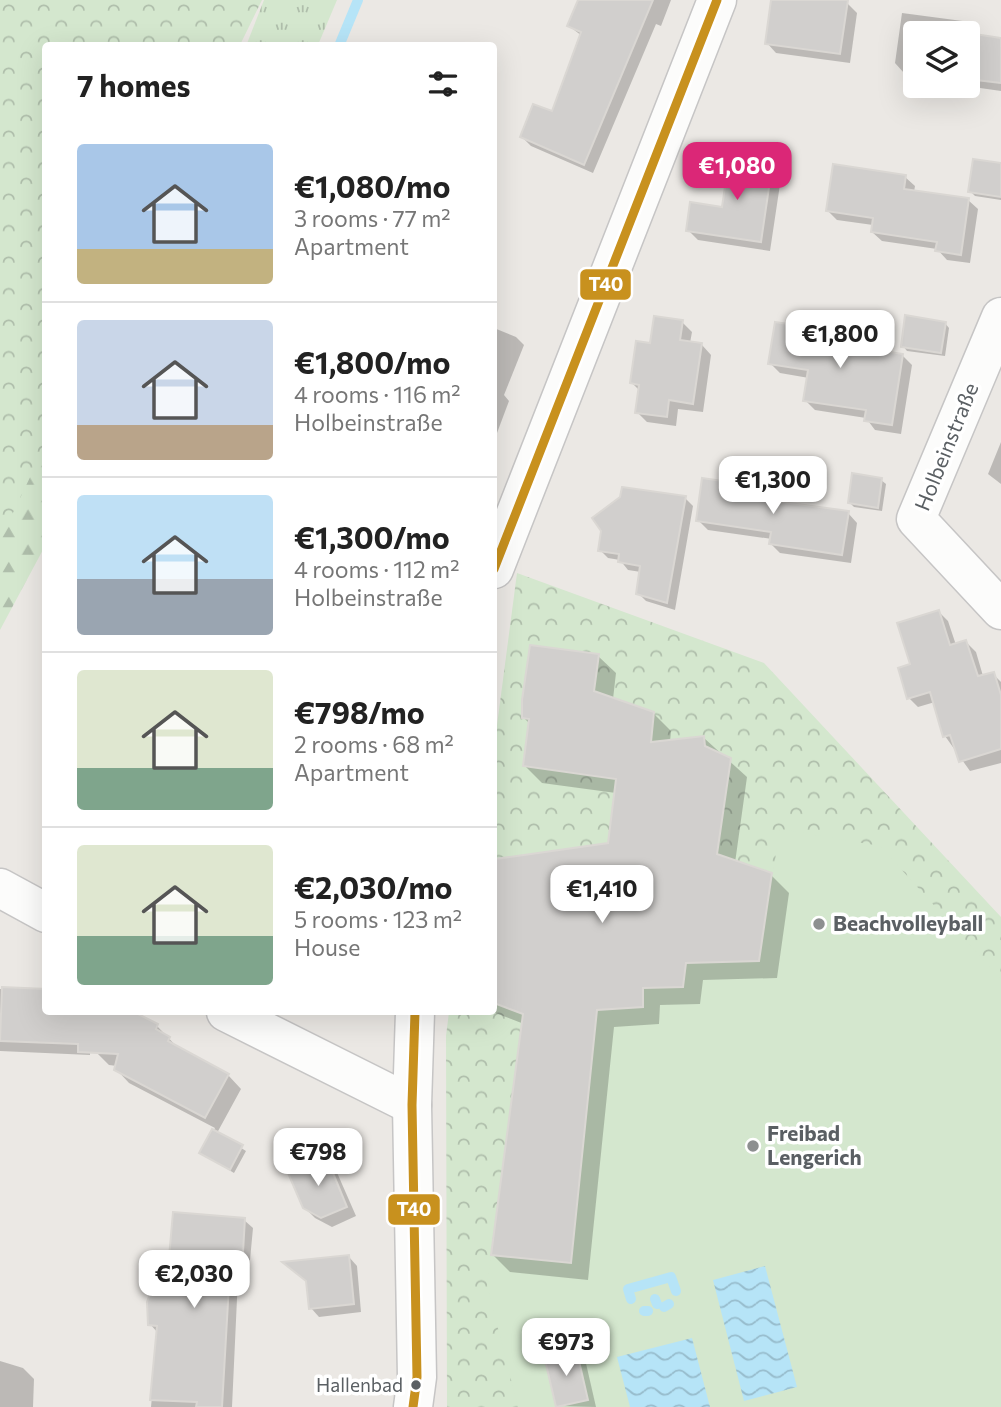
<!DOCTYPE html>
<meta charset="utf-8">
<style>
:root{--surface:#fff;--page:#f2f2f2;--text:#222;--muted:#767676;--line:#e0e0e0;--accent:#db2777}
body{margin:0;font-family:Commissioner,sans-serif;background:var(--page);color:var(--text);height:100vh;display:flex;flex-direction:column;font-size:26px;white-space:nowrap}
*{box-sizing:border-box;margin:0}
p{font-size:23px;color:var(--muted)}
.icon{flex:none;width:38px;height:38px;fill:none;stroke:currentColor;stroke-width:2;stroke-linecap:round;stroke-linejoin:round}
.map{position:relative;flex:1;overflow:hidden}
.side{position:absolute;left:42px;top:42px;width:455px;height:973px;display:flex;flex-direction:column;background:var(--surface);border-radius:7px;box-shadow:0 7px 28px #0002}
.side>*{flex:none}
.fabs{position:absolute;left:903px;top:21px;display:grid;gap:14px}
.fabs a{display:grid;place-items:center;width:77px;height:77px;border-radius:7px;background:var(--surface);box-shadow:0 7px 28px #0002;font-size:35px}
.price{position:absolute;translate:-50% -60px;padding:0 16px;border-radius:14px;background:#fff;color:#222;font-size:23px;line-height:46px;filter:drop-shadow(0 2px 4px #0008)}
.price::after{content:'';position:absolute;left:50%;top:42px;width:21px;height:16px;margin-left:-10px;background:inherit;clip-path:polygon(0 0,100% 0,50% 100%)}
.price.selected{background:var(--accent);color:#fff}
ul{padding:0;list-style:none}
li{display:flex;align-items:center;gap:21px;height:175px;padding:0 35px}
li+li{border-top:2px solid var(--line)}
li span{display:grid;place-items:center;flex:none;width:196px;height:140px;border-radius:7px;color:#555}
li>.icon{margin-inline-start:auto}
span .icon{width:84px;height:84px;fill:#fffc;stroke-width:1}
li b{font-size:30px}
h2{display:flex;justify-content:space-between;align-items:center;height:84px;padding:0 35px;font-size:30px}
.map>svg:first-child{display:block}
.grass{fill:url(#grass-tufts)}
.forest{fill:url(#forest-firs)}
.park{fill:url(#park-crowns)}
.pitch{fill:#d4e7ce}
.water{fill:url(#water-waves)}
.shadow{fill:#0003}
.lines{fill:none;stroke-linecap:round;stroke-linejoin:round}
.stream{stroke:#b6e4f7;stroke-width:10}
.building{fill:#d1cfcd;stroke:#dad7d3;stroke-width:2}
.minor-casing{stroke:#c6c5c5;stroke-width:41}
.minor{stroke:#fcfcfb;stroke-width:38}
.bus-1-casing{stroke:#fff;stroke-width:14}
.bus-1{stroke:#c8911e;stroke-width:9}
.poi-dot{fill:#8d8f90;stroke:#fff;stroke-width:2.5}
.bus-dot{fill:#5a5f63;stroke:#fff;stroke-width:2.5}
.labels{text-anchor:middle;stroke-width:7;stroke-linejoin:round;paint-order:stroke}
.bus-label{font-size:19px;fill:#5a5f63;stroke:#fff;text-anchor:end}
.street-label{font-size:21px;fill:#5a5f63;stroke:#fff}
.poi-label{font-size:21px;font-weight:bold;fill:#5a5f63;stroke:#fff;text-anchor:start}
.line-badge{stroke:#fff;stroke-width:2.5}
.badge-label{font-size:19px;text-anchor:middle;font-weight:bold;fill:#fff}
</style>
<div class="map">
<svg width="1001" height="1407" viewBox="0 0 1001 1407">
<defs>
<pattern id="grass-tufts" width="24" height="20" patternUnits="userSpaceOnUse" patternTransform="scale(1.75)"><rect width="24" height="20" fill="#d4e7ce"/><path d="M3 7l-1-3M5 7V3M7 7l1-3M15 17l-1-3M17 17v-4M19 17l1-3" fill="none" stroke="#afbeab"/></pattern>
<pattern id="forest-firs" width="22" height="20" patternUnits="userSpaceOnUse" patternTransform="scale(1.75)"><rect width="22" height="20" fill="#d4e7ce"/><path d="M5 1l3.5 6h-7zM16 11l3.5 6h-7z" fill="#afbeab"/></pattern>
<pattern id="park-crowns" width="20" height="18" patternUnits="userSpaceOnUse" patternTransform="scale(1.75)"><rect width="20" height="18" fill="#d4e7ce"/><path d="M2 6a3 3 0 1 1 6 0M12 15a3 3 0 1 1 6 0" fill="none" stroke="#afbeab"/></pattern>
<pattern id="water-waves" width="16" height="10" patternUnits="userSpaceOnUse" patternTransform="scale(1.75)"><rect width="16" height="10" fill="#b6e4f7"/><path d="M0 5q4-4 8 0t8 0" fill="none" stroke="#97bccc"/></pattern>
</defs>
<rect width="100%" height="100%" fill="#ebe8e4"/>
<!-- grass -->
<polygon class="grass" points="264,0 337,0 318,45 246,46"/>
<!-- forest -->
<polygon class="forest" points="45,350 45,546 0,630 0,514"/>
<!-- park -->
<g class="park">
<polygon points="0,0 262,0 240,45 46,46 45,446 0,540"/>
<polygon points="517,573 764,663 1001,917 1001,1407 447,1407 446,1036 449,1012 494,1012 494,748"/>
</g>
<!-- pitch -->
<polygon class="pitch" points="780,829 880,846 1001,979 1001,1407 518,1407 487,1285 521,1028 597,1010 643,988 683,987 686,963 759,961"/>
<!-- water -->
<g class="water">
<polygon points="765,1266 797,1387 744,1401 713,1280"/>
<polygon points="692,1338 710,1407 630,1407 617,1357"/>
</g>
<!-- shadow -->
<g class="shadow">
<polygon points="579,0 671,0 661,26 656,24 593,173 531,146 522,137 554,113 582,36 569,26"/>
<polygon points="773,0 847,3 857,13 850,63 776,53 767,43"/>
<polygon points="902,13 970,22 979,32 979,37 1001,40 1001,91 973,87 968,82 968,33 915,33 915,74 904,73 895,63"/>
<polygon points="772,161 782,171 770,251 698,240 688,230 723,209"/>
<polygon points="1001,165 1001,200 975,196 970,191"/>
<polygon points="905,177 915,186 914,192 968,200 978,209 970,263 947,260 937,249 882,241 872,232 873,225 837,220 828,211"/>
<polygon points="682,322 692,332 690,343 702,345 711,355 703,412 678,409 676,426 647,422 637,412 640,391 632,383 651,345"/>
<polygon points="945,323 949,328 945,356 907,351 903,346"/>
<polygon points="494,328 516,337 524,345 504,395 509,401 494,441"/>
<polygon points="841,334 850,347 902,355 912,365 901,434 875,430 866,418 815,410 805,400 809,378 780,373 770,363"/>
<polygon points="1001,442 1001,484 988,474"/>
<polygon points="881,480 886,484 882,511 854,507 850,503"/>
<polygon points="776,490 786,500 785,504 848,513 857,523 851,563 780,553 771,544 772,539 708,530 698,520"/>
<polygon points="685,498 693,506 675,610 646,601 638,593 641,572 628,570 620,560 608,558 600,550"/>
<polygon points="939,612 948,621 956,645 966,642 976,652 983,676 993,674 1001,682 1001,763 970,771 945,736 935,702 918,707 909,698 912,665"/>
<polygon points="598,656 616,673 613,699 653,713 671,731 670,742 704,738 747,777 735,863 771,875 789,893 777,978 703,980 700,1004 660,1005 659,1024 614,1027 588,1280 510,1272 493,1255 524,1024 493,1012 494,884 497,860 610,845 616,793 542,783 525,766 530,724 523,717"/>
<polygon points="0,989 46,991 46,1012 91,1012 90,1055 0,1051"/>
<polygon points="117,1012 130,1012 157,1026 180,1050 228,1075 241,1089 217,1133 246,1151 234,1173 201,1153 215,1128 129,1083 116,1069 117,1066 109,1065 96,1052"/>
<polygon points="325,1158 335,1168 356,1216 332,1227 315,1218 304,1207"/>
<polygon points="244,1220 253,1228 250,1260 230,1268 238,1277 232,1407 151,1407 158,1333 150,1324 168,1294"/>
<polygon points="349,1257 357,1266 361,1312 319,1317 311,1308"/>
<polygon points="575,1350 585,1359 596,1407 558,1406"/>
<polygon points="0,1361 23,1368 34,1379 33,1407 0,1407"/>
</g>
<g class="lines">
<!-- stream -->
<g class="stream">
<polyline points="339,46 358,0"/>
<polyline points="631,1299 628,1289 671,1277 676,1291"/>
<polyline points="655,1299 657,1304"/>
<polyline points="664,1307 669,1304"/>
<polyline points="644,1311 648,1311"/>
</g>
</g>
<!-- building -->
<g class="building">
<polygon points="578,0 653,0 584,165 520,137 533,104 552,111 581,32 567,26"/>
<polygon points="771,0 848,0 840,54 765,44"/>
<polygon points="968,33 1001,38 1001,83 968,79"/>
<polygon points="730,153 773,160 761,242 686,231 690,202 722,207"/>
<polygon points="973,159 1001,163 1001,197 968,192"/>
<polygon points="833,164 906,175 904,189 969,198 961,255 935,251 937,242 871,232 873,218 826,211"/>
<polygon points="905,315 946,322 941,353 901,347"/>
<polygon points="654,316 683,320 680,340 702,343 693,404 669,400 667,417 635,413 639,385 630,383 636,341 650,343"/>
<polygon points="775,322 842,332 840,344 903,354 892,425 864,421 866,410 803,401 808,370 768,364"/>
<polygon points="852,473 882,478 878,508 848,503"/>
<polygon points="702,478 777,489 775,501 849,511 842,555 769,544 771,532 696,521"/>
<polygon points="622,487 686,496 667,603 636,594 640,566 618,562 619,554 598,551 601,531 592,518 620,497"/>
<polygon points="939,610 950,645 966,640 978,676 994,672 1001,695 1001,749 959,762 950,735 943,737 930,692 907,699 898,668 910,664 897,623"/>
<polygon points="530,645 599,654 594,691 654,712 651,742 704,736 705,746 731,758 717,854 772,873 759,961 686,963 683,987 643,988 643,1007 597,1010 571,1263 491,1255 523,1014 494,1003 495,859 608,843 616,779 523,766 529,719 522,718 522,700"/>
<polygon points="2,987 46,989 46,1012 134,1012 158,1024 156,1029 170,1037 168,1041 229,1074 205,1118 114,1070 118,1054 78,1052 78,1044 0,1041"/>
<polygon points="212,1129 243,1145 230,1170 199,1153"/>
<polygon points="326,1156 347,1207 321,1218 303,1208 288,1173"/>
<polygon points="173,1212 245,1218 243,1252 201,1269 230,1267 222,1407 196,1407 197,1402 150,1400 157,1326 148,1325 147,1302 151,1291 166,1292"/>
<polygon points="349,1255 354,1304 309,1309 306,1281 282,1262"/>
<polygon points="576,1348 588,1400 556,1407 544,1356"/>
</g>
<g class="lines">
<defs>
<g id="minor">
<polyline points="1001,317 916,519 1001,610"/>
<polyline points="494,569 717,0"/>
<polyline points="0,888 46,913"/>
<polyline points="226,1012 412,1105"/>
<polyline points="413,1407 417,1377 412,1105 415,1012"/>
</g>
</defs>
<!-- minor casing -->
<use href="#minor" class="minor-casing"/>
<!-- minor -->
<use href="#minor" class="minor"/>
<defs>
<g id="bus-1">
<polyline points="494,569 717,0"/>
<polyline points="413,1407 417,1377 412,1105 415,1012"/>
</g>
</defs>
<!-- bus-1 casing -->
<use href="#bus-1" class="bus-1-casing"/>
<!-- bus-1 -->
<use href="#bus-1" class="bus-1"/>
</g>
<!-- markers -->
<g class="poi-dot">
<circle cx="819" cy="924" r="7"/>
<circle cx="753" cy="1146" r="7"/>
</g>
<circle class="bus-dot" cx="416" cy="1385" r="6"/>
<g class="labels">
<!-- bus labels -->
<g class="bus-label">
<text x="403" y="1392">Hallenbad</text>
</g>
<!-- street labels -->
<g class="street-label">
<text transform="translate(947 447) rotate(-68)" y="7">Holbeinstraße</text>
</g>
<!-- poi labels -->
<g class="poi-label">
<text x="833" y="931">Beachvolleyball</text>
<text x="767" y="1141">Freibad<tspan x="767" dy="24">Lengerich</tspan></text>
</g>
</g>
<g class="line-badge">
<rect x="579" y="268" width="53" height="33" rx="7" fill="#c8911e"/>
<rect x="387" y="1193" width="54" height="33" rx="7" fill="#c8911e"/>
</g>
<g class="badge-label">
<text x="606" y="291">T40</text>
<text x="414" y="1216">T40</text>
</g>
</svg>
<div class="fabs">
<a><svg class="icon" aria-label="layers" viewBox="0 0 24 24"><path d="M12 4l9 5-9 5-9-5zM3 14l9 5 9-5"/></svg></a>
</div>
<b class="price selected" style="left:737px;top:202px">€1,080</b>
<b class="price" style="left:840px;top:370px">€1,800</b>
<b class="price" style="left:773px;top:516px">€1,300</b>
<b class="price" style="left:602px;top:925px">€1,410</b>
<b class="price" style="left:318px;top:1188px">€798</b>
<b class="price" style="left:194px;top:1310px">€2,030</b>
<b class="price" style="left:566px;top:1378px">€973</b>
<section class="side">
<h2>7 homes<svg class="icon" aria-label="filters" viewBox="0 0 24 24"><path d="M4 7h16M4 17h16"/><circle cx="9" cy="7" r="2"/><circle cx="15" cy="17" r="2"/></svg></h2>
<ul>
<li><span style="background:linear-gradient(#a9c7e8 75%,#c2b280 0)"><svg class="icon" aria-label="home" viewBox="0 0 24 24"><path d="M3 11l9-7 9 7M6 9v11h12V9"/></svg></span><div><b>€1,080/mo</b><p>3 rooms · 77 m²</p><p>Apartment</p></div></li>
<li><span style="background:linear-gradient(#c9d6e8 75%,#b9a48a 0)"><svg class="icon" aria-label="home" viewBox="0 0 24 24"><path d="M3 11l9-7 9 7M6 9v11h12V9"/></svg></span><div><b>€1,800/mo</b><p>4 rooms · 116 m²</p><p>Holbeinstraße</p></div></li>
<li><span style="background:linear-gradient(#bfe0f5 60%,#9aa5b1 0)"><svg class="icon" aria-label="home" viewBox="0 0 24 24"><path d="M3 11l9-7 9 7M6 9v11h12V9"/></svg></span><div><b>€1,300/mo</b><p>4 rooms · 112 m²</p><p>Holbeinstraße</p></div></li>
<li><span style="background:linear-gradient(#dfe7d0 70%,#7fa58c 0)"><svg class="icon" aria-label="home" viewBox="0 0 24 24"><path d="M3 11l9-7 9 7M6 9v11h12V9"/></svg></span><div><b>€798/mo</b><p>2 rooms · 68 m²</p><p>Apartment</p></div></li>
<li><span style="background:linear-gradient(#dfe7d0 65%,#7fa58c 0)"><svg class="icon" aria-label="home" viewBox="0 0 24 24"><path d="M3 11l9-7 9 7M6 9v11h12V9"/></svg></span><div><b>€2,030/mo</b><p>5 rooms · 123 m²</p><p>House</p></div></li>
</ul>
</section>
</div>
